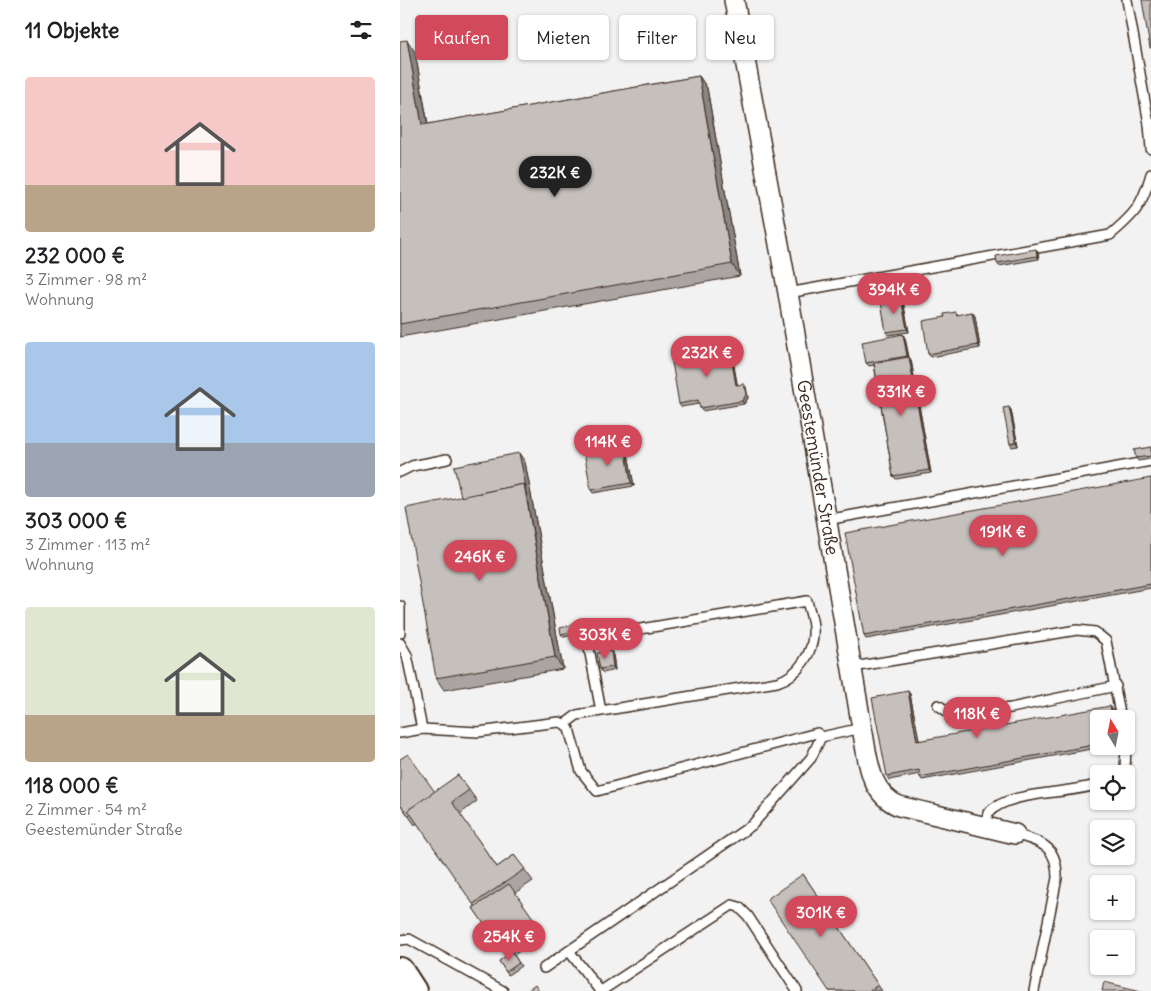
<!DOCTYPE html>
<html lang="de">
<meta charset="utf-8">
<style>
:root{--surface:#fff;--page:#f6f6f6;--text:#202124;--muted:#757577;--accent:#d1495b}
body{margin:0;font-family:Delius,sans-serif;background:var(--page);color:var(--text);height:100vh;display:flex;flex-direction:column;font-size:19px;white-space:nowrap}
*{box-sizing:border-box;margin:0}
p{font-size:16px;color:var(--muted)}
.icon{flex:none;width:28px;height:28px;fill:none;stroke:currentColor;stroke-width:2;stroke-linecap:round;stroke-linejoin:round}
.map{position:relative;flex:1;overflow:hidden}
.sheet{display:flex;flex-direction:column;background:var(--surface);width:400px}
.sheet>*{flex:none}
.hud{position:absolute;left:15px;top:15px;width:475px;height:45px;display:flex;gap:10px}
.needle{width:32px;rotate:350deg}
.buttons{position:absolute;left:690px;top:710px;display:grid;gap:10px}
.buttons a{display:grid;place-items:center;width:45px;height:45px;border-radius:5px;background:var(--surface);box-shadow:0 1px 4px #0004;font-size:25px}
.price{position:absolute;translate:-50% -42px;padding:0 11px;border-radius:18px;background:var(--accent);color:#fff;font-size:16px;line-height:32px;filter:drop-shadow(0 1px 2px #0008)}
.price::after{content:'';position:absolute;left:50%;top:30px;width:15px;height:11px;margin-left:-8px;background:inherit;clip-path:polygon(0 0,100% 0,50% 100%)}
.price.on{background:#222;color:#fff}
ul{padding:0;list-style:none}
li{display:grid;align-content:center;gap:10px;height:265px;padding:0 25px}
li span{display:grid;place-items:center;height:155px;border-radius:5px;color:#555}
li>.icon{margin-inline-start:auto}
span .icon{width:90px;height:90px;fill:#fffc;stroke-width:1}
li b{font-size:21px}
h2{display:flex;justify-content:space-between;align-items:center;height:60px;padding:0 25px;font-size:21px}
.pill{padding:0 18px;border-radius:5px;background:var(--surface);box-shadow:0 1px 4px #0004;font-size:18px;line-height:45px}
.pill.on{background:var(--accent);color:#fff}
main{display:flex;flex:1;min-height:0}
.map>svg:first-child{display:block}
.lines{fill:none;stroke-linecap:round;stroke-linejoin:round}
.service-casing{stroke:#3b2a1e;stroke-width:12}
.minor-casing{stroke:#3b2a1e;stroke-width:22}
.secondary-casing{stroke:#3b2a1e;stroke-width:30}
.service{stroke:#fff;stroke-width:9}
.minor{stroke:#fff;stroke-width:19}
.secondary{stroke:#fff;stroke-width:26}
.wall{fill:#aaa5a3;stroke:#3b2a1e}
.shaded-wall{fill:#8b8684;stroke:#3b2a1e}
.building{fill:#c6c0bd;stroke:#3b2a1e}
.labels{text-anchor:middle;stroke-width:5;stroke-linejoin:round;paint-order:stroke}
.street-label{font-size:18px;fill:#3b2a1e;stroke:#fff}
</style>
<main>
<section class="sheet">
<h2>11 Objekte<svg class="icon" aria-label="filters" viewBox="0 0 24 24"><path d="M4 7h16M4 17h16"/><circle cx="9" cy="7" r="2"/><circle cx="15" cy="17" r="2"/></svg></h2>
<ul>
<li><span style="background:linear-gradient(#f6c9c9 70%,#b9a48a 0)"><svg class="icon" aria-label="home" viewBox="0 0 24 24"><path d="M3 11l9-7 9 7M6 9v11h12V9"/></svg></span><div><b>232 000 €</b><p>3 Zimmer · 98 m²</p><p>Wohnung</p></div></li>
<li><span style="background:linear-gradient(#a9c7e8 65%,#9aa5b1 0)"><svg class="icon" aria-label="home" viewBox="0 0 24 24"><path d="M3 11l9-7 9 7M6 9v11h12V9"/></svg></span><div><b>303 000 €</b><p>3 Zimmer · 113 m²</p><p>Wohnung</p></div></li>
<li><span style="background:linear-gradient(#dfe7d0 70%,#b9a48a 0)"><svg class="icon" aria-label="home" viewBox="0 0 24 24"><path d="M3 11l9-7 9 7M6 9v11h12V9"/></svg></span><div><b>118 000 €</b><p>2 Zimmer · 54 m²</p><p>Geestemünder Straße</p></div></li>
</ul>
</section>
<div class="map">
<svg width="751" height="991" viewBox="0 0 751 991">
<rect width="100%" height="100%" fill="#f3f2f2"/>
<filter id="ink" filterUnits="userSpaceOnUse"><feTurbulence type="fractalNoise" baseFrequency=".02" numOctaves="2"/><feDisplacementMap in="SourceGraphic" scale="10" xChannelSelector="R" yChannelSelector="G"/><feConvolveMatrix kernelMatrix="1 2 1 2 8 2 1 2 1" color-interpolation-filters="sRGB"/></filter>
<g filter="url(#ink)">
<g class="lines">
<defs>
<g id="service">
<polyline points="727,0 749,124"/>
<polyline points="751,123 749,124 751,149"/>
<path d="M388,293L710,235C735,214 742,206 751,174"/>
<polyline points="0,472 12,466 47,459"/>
<polyline points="426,520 751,461"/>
<polyline points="0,606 0,633"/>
<polyline points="0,643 7,655 22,729"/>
<polyline points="453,667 677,630 695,632 706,641 721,719"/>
<polyline points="538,705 551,714 611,708 716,686"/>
<path d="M165,724L177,715L201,711L377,682C398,676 415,652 413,628C413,619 409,610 407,601L187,638L201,711"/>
<polyline points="0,733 22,729 78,732 159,722 165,724 169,729 181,771 197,791 417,733 421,737"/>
<polyline points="720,774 725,770 726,745"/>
<path d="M585,826L588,813C610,790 666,795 699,784"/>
<path d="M615,834C642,843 657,845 657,878L634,991"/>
<polyline points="0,940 9,939 103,991"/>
<polyline points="169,951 200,991"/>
<polyline points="144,968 352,825 411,758 421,737 462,728"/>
<polyline points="201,991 332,905 339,907 348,916 397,991"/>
</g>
<g id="minor">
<path id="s1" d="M334,0L388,293L462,728C468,757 468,793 499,806L615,834"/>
</g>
<polyline id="secondary" points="0,971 13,991"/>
</defs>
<!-- service casing -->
<use href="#service" class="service-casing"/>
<!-- minor casing -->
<use href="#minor" class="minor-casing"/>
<!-- secondary casing -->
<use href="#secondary" class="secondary-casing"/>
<!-- service -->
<use href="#service" class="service"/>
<!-- minor -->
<use href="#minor" class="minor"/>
<!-- secondary -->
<use href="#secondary" class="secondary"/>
</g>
<!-- wall -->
<g class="wall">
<polygon points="0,41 15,52 28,124 299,76 307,88 340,276 0,337"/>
<polygon points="638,252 639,259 599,266 597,263"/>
<polygon points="503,301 509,332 488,335 486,332"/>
<polygon points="556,312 558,315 572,312 575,316 580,348 531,357 528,354 545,317"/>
<polygon points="505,338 509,357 511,360 531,473 496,479 493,476 474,365 469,366 466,363"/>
<polygon points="329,346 331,349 337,385 346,387 348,398 344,404 302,411 300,408 299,404 281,407 279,404"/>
<polygon points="611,410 618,446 612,447 610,444"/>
<polygon points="225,445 227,448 234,486 193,493 191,490"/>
<polygon points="751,447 751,459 738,461 736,458"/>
<polygon points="125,462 163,669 44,690 36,678 61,497"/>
<polygon points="751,478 751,588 466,639 464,636"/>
<polygon points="176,624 178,628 180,634 163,637 161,634"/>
<polygon points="213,654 215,670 203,673 200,669"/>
<polygon points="510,694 519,741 712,709 699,719 699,746 708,746 522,780 520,777 520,774 489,780 487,776"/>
<polygon points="58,775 77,801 60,814 97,867 114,855 133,881 115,893 144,934 114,955 121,966 108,975 99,961 107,956 73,908 75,906 17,823 15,825 0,804 35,792"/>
<polygon points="403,874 482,991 429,991"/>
</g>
<!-- shaded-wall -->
<g class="shaded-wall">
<polygon points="7,40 15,52 30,137 22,125"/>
<polygon points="299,76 307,88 340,276 332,264"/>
<polygon points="636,249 638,252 639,259 637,256"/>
<polygon points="501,298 503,301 509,332 507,329"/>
<polygon points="572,312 575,316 580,348 578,345"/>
<polygon points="503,334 505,338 509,359 507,356"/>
<polygon points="329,346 331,349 338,388 336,385"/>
<polygon points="509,357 511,360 531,473 529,470"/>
<polygon points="344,384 346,387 348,398 344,404 342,401"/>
<polygon points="609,407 611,410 618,446 616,442"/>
<polygon points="225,445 227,448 234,486 231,483"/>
<polygon points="119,453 125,462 163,669 155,657"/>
<polygon points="176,624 178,628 180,634 177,631"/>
<polygon points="211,651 213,654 215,670 213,667"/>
<polygon points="508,691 510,694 520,744 517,741"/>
<polygon points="710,706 712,709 714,719 713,719"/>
</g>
<!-- building -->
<g class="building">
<polygon points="742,0 751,0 751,48 750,48"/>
<polygon points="7,40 22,125 299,76 332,264 0,324 0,41"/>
<polygon points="636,249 637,256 597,263 596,256"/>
<polygon points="501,298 507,329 486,332 481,302"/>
<polygon points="556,312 557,315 572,312 578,345 528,354 523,321 545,317 544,314"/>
<polygon points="503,334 507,356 466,363 462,342"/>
<polygon points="329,346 336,385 344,384 346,395 342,401 300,408 298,400 279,404 271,356"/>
<polygon points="509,357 529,470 493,476 474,363"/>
<polygon points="609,407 616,442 610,444 603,408"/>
<polygon points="225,445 231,483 191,490 184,452"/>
<polygon points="751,447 751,456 736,458 734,450"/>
<polygon points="119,453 126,487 124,484 61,497 54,466"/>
<polygon points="751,478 751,584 464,636 445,533"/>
<polygon points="124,484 155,657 36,678 6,508"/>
<polygon points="176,624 177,631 161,634 160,628"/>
<polygon points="211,651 213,667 200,669 197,653"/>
<polygon points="508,691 517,741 710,706 713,719 699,719 699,744 520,777 519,770 487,776 472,698"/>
<polygon points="8,754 35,792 8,810 11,814 9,816 0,804 0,759"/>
<polygon points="58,775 69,790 52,802 97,867 114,855 125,869 73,904 8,810"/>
<polygon points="403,874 478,985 469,991 429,991 367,899"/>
<polygon points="109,884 138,925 102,950 73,908"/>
<polygon points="112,952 119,963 106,972 99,961"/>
<polygon points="704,982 741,991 702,991"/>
<polygon points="135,985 139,991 127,991"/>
</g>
</g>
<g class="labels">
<!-- street labels -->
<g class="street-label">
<text dy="6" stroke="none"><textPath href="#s1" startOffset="475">Geestemünder Straße</textPath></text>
</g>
</g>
</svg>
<div class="buttons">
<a><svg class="needle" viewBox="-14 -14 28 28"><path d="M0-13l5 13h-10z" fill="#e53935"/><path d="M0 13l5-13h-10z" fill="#757577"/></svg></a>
<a><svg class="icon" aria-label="locate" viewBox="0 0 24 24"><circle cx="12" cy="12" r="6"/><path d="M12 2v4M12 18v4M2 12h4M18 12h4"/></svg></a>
<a><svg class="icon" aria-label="layers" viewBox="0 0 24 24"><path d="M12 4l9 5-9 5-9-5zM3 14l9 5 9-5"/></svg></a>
<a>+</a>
<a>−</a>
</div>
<b class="price on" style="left:155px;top:198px">232K €</b>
<b class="price" style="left:494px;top:315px">394K €</b>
<b class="price" style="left:307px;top:378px">232K €</b>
<b class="price" style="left:501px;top:417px">331K €</b>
<b class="price" style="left:208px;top:467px">114K €</b>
<b class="price" style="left:603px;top:557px">191K €</b>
<b class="price" style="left:80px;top:582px">246K €</b>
<b class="price" style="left:205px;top:660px">303K €</b>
<b class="price" style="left:577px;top:739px">118K €</b>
<b class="price" style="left:421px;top:938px">301K €</b>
<b class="price" style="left:109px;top:962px">254K €</b>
<div class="hud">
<a class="pill on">Kaufen</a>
<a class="pill">Mieten</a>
<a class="pill">Filter</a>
<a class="pill">Neu</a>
</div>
</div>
</main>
